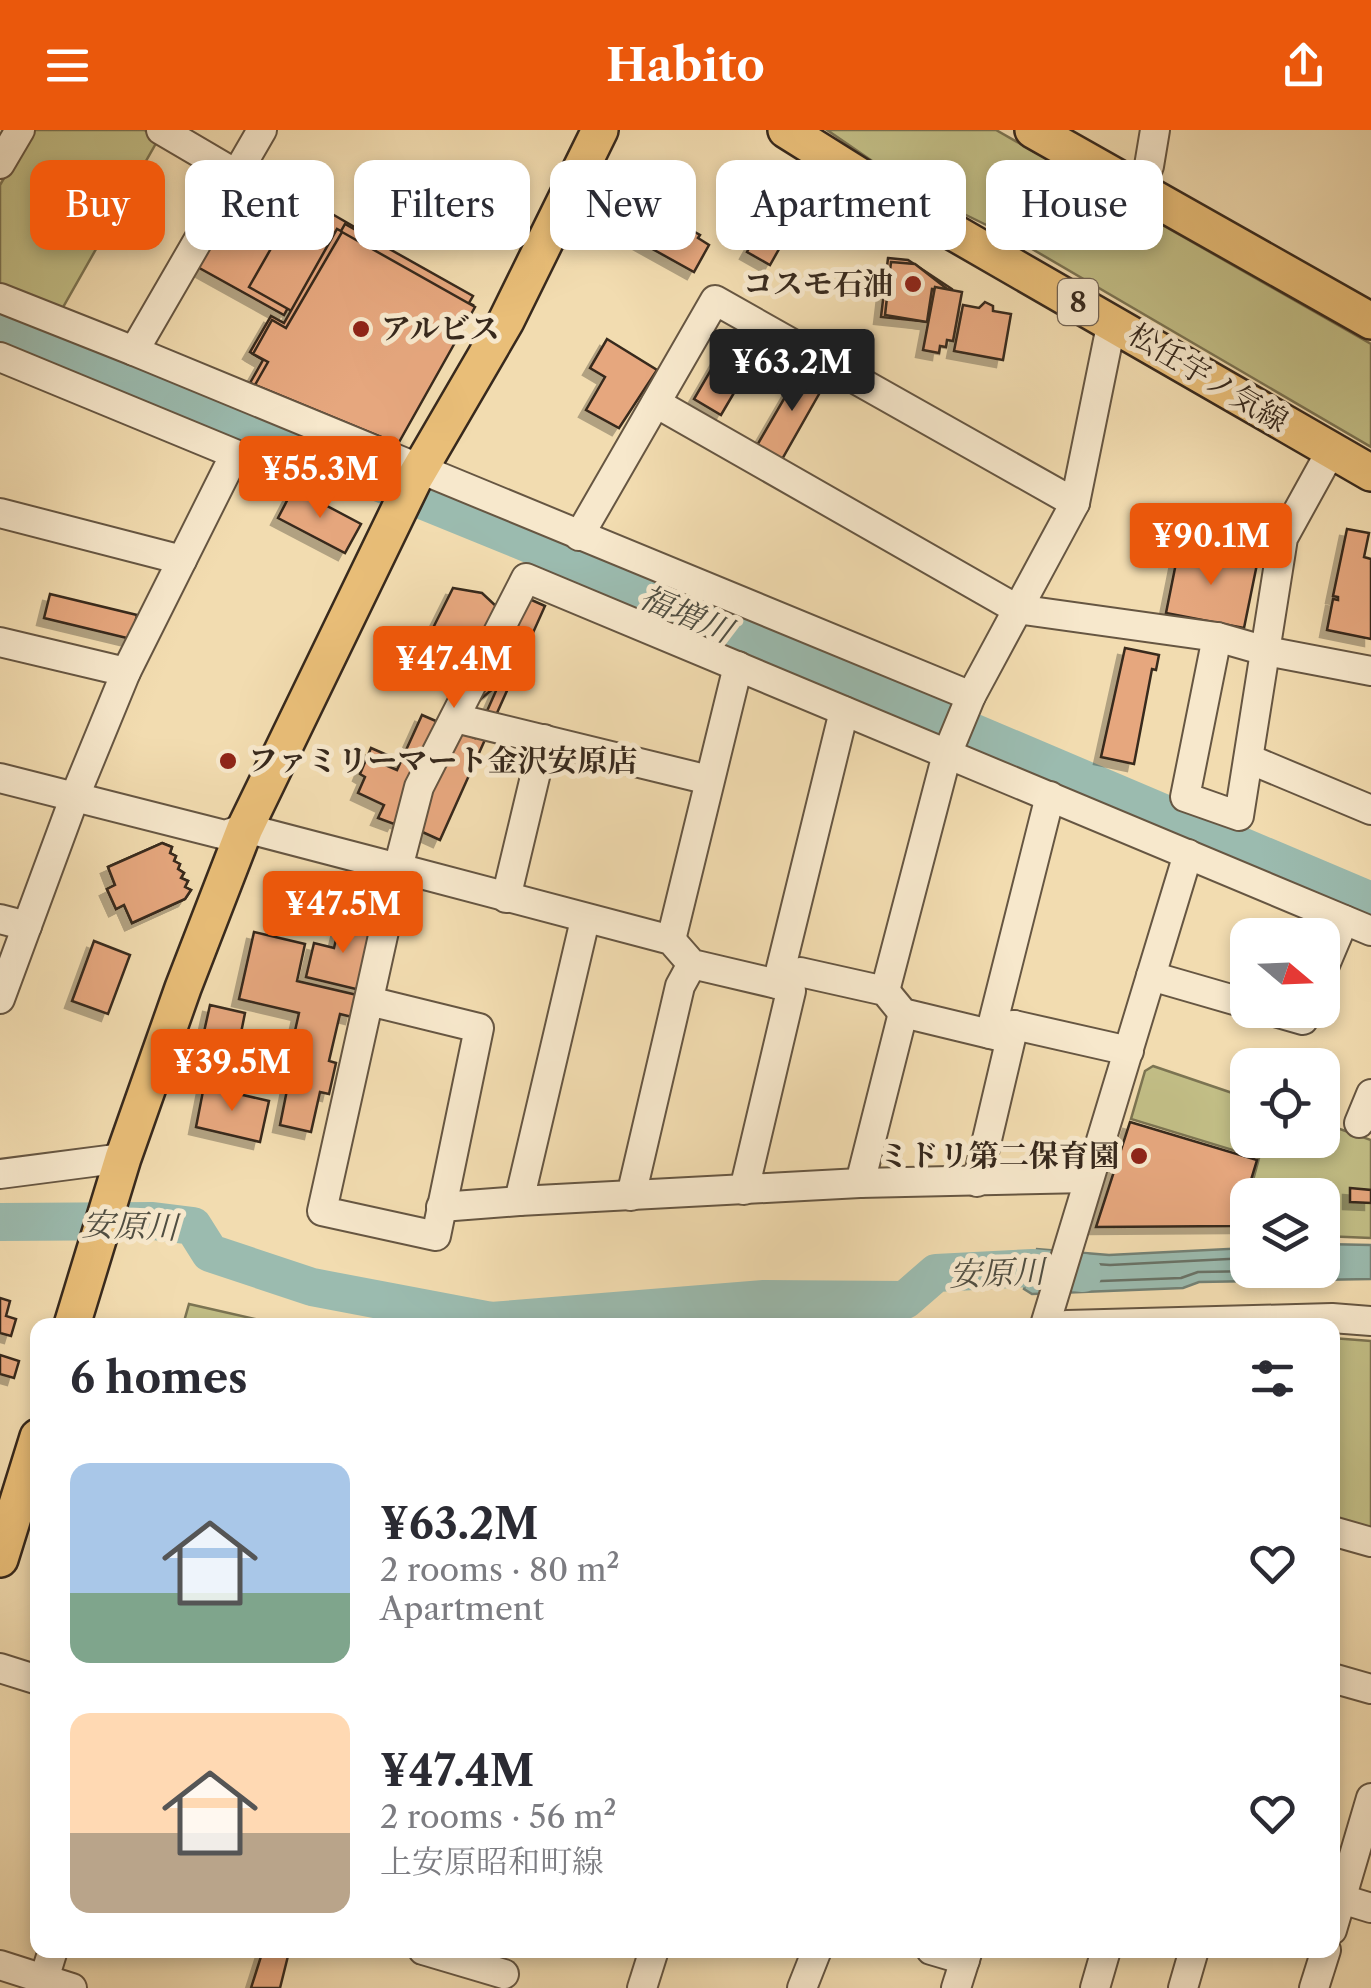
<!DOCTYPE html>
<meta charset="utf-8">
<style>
:root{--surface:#fff;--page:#f7f7f7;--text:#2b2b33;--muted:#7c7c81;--accent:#ea580c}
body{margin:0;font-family:"Libre Caslon Text","Noto Serif JP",serif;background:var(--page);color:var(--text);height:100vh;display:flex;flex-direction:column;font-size:38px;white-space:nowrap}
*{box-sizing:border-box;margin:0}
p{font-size:32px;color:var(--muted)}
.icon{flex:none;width:55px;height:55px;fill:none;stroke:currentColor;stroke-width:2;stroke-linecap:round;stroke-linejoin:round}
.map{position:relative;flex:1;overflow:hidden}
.details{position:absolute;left:30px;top:1188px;width:1310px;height:640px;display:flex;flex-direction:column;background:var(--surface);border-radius:20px;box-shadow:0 5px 15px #0003}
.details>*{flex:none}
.top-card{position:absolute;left:30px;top:30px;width:1312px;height:90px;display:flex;gap:20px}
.needle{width:65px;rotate:109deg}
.fabs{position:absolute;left:1230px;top:788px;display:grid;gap:20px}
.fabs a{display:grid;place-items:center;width:110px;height:110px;border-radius:20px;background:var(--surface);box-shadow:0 5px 15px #0003;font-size:50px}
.price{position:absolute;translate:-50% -85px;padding:0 22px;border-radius:10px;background:var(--accent);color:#fff;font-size:32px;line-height:65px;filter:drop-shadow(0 2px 5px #0008)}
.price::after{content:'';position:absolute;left:50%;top:60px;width:30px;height:22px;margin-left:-15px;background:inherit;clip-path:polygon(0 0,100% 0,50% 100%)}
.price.on{background:#222;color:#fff}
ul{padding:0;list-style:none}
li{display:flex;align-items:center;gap:30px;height:250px;padding:0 40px}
li span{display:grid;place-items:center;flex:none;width:280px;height:200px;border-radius:20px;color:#555}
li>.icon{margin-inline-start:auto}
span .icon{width:120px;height:120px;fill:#fffc;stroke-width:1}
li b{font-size:42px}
h2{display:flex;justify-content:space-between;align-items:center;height:120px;padding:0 40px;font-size:42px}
.pill{padding:0 35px;border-radius:20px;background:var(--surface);box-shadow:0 5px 15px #0003;font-size:35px;line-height:90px}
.pill.on{background:var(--accent);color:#fff}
header{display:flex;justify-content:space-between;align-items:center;height:130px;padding:0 40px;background:var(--accent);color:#fff;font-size:45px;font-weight:800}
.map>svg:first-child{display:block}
.green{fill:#c2be86;stroke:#7c7452;stroke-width:2.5}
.water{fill:#9bbbaf;stroke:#738175;stroke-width:2.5}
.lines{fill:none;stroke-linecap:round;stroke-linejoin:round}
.shore{stroke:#697266;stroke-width:2.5}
.river{stroke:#9bbbaf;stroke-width:38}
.building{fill:#e6a77e;stroke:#37291d;stroke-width:2.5;filter:url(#shadow)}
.minor-casing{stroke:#665642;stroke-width:32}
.major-casing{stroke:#37291d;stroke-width:40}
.minor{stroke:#f7e8cc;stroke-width:28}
.major{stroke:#e9be78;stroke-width:35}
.poi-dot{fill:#8f2418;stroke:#f7e8cc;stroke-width:4}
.labels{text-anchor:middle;stroke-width:10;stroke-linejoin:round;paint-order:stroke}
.shield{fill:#f7e8cc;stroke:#716252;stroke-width:2.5}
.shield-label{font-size:28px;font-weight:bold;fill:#37291d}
.poi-label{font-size:30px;font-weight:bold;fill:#37291d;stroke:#f7e8cc;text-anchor:end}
.street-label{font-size:30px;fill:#37291d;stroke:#f7e8cc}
.water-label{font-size:32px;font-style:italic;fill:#504e42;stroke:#f7e8cc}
</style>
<header><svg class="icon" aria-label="menu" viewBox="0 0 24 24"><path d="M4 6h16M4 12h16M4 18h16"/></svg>Habito<svg class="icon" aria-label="share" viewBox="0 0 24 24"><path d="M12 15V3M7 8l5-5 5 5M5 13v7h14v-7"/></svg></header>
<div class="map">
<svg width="1371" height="1858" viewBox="0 0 1371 1858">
<defs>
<filter id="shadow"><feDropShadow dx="-7" dy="7" stdDeviation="0" flood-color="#0004"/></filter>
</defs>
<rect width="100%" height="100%" fill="#f2dcb0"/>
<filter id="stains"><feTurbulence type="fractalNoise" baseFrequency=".002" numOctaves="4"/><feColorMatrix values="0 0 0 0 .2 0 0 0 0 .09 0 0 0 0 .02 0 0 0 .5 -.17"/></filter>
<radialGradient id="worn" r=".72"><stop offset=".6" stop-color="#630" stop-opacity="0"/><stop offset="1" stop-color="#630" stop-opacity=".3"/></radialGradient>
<!-- green -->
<g class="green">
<polygon points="32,0 144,0 159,8 62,179 0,158 0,55"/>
<polygon points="827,0 996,0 1371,214 1371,317 1015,109 913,59"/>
<polygon points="1153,936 1247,968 1248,1010 1322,1010 1323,993 1371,1010 1371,1108 1323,1106 1322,1065 1249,1065 1259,1028 1131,989 1145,941"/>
<polygon points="189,1174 281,1195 183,1195"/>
<polygon points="1332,1208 1371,1211 1371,1404 1333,1392"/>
</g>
<!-- water -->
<polygon class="water" points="1323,1114 1371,1115 1371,1149 1199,1152 1183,1158 1032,1164 1024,1159 1037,1119 1109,1125 1247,1118 1248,1140 1322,1140"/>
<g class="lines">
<!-- shore -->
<g class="shore">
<polyline points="1081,1133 1110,1135 1248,1128"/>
<polyline points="1075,1152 1181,1148 1198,1142 1322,1140"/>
</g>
<!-- river -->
<g class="river">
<polyline points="0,198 522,411 1371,771"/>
<polyline points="0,1092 153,1091 193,1096 210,1123 312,1157 491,1191 764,1169 905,1170 936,1143 1032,1138 1083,1143"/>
</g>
</g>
<!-- building -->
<g class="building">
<polygon points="248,40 336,89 284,185 194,135"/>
<polygon points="793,48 813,59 770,135 747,122 783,58 786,61"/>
<polygon points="301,66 389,117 338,207 249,157"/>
<polygon points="655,80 700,105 698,108 709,115 694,142 638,111"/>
<polygon points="345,94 473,166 469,173 473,175 396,311 250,253 263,230 250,222 271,186 284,193 337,99 341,101"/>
<polygon points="342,102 475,177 398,314 255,255 268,232 253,224 272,190 286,198"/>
<polygon points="888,128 908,130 952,159 948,194 881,187"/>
<polygon points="891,132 915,134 951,162 932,159 927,192 885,185"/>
<polygon points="935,157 962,162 953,211 947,210 946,217 940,216 939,223 923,220"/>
<polygon points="985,172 993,176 993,181 1011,184 1003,230 954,221 963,175 979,178"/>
<polygon points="730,207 758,222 721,285 694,269"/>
<polygon points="607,209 657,240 619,298 586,280 605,247 590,238"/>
<polygon points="803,236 827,250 781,331 756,317"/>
<polygon points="297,360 361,394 345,423 278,388 291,363 295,365"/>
<polygon points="1347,399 1369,403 1364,427 1371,429 1371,509 1327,500 1333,469 1338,470 1338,467 1333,466"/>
<polygon points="1179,418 1257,434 1244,498 1166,483"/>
<polygon points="453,458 482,463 499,479 514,462 545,476 440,710 396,690 394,694 378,688 384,675 358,663 365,647 360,644 371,618 387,625 383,634 397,640 422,585 475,608 499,554 478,571 446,534 455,527 447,516 428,508"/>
<polygon points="50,464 137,485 131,509 44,488"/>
<polygon points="1125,518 1159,525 1156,540 1152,539 1134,634 1101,627"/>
<polygon points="162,713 172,717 170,723 176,726 174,731 180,734 178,739 184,743 181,748 188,751 185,757 191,760 185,769 132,793 124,775 116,779 107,759 115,755 108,737"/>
<polygon points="162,713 172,717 170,723 176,726 174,731 180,734 178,739 184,743 181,748 188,751 185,757 191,760 185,769 132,793 124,775 116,779 107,759 115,755 108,737"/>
<polygon points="341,788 374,795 360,860 306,847 314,813 334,818"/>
<polygon points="254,802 305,814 297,851 357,865 352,887 340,884 329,931 336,933 329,964 320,962 311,1002 280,995 288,955 283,954 299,883 239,869"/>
<polygon points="94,811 130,825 108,884 72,871"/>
<polygon points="210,875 245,883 241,903 250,906 248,915 239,913 232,941 197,933"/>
<polygon points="204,956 269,971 260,1012 196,997"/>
<polygon points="1130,992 1257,1030 1237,1096 1096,1097"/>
<polygon points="1350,1058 1371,1060 1371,1073 1350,1072"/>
<polygon points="0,1168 10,1171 6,1186 16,1189 11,1206 0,1203"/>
<polygon points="0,1225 19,1231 14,1248 0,1244"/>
<polygon points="263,1820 289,1822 280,1858 251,1858"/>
</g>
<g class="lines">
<defs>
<g id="minor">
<polyline points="161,0 236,44"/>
<polyline points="0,34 20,0"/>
<polyline points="1140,59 1149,36 1155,0"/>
<polyline points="0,168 134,221 262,0"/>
<polyline points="134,221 971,566 1075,373 1112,191"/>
<polyline points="0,227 235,324 126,542 75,666 0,869"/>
<polyline points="656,273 1017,479 1217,507 1266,521 1371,541"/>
<polyline points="0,383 182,430"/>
<polyline points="579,406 715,170 1075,373"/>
<polyline points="1217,507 1185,667 1239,686 1283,408 1331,321"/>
<polyline points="0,512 126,542"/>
<polyline points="455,588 709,650"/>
<polyline points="1249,629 1371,680"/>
<polyline points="0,648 225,705 245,698 398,738 419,657 526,448 1371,801"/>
<polyline points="506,768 544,609"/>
<polyline points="0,789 27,796"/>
<polyline points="585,790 519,1071 860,1053 1088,1048"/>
<polyline points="671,810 738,536"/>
<polyline points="1322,842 1344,790"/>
<polyline points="1151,846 1248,874"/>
<polyline points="777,854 844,581"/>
<polyline points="885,861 947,624 971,566"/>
<polyline points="369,871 479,898 436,1106 322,1081 398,738 671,810 692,834 777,854 800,842 885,861 903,883 998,906 1014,895 1129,921"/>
<polyline points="1268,880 1303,890 1307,880"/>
<polyline points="990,904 1050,666"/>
<polyline points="1359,993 1371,964"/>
<polyline points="0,1044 123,1028"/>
<polyline points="977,1052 1014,895"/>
<polyline points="860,1053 903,883"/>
<polyline points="744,1060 791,861 789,847"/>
<polyline points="631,1066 680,856 692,834"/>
<polyline points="441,1077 519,1071"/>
<polyline points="1045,1195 1188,724"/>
<polyline points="1067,1195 1332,1188 1371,1191"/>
<polyline points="1332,1401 1371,1412"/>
<polyline points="0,1538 38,1550"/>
<polyline points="1332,1548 1371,1559"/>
<polyline points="1332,1766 1371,1778"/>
<polyline points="1332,1800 1371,1668"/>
<polyline points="423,1820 504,1844"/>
<polyline points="931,1820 965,1830"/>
<polyline points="0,1835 72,1858"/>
<polyline points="44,1849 53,1820"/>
<polyline points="642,1858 654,1820"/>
<polyline points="802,1858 817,1820"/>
<polyline points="956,1858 968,1820"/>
<polyline points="1095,1858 1106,1820"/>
<polyline points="1183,1858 1194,1820"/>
<polyline points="1314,1858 1326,1820"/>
</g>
<g id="major">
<polyline points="786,0 901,72 1371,343"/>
<polyline points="1033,0 1371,191"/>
<polyline points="72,1195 123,1028 183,858 245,698 414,349 506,191 600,0"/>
<polyline points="0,1429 38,1307"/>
</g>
</defs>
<!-- minor casing -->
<use href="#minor" class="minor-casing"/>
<!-- major casing -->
<use href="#major" class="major-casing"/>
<!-- minor -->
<use href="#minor" class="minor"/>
<!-- major -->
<use href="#major" class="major"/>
</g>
<!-- markers -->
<g class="poi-dot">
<circle cx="913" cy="154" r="10"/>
<circle cx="361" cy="199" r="10"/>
<circle cx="228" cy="631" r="10"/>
<circle cx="1139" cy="1026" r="10"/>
</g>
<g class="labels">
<!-- shield labels -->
<rect class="shield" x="1058" y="149" width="40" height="46" rx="8"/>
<g class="shield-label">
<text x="1078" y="182">8</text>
</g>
<!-- poi labels -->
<g class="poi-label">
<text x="893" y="164">コスモ石油</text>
<text x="381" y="209" text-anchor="start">アルビス</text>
<text x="248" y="641" text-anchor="start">ファミリーマート金沢安原店</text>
<text x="1119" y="1036">ミドリ第二保育園</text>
</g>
<!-- street labels -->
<g class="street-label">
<text transform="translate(1208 248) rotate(31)" y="10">松任宇ノ気線</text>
</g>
<!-- water labels -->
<g class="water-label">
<text transform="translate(686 484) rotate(23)" y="11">福増川</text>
<text transform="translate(130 1096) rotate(2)" y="11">安原川</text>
<text transform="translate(997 1143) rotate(-2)" y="11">安原川</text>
</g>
</g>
<rect width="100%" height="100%" filter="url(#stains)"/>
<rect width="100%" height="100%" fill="url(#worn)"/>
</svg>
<div class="fabs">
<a><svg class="needle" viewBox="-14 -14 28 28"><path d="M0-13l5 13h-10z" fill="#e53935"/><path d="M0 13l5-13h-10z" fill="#7c7c81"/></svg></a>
<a><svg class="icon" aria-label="locate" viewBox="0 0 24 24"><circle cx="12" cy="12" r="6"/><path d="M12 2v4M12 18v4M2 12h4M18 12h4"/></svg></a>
<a><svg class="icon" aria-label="layers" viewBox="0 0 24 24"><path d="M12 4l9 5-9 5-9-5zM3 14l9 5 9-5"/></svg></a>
</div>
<b class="price on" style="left:792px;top:284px">¥63.2M</b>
<b class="price" style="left:320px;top:391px">¥55.3M</b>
<b class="price" style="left:1211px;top:458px">¥90.1M</b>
<b class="price" style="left:454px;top:581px">¥47.4M</b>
<b class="price" style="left:343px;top:826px">¥47.5M</b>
<b class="price" style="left:232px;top:984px">¥39.5M</b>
<div class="top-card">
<a class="pill on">Buy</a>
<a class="pill">Rent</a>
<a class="pill">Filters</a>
<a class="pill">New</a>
<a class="pill">Apartment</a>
<a class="pill">House</a>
</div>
<section class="details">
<h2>6 homes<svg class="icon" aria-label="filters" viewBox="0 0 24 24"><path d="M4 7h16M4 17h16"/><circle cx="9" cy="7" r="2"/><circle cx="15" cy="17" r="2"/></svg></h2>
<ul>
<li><span style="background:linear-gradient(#a9c7e8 65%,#7fa58c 0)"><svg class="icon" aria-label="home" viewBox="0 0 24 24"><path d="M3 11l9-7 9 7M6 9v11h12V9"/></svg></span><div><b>¥63.2M</b><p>2 rooms · 80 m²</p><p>Apartment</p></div><svg class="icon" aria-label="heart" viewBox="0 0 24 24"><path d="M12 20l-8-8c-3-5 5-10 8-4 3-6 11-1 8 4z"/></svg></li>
<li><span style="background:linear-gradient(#ffd9b3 60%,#b9a48a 0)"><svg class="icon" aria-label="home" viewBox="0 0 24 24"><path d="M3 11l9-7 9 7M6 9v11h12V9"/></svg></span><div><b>¥47.4M</b><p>2 rooms · 56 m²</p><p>上安原昭和町線</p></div><svg class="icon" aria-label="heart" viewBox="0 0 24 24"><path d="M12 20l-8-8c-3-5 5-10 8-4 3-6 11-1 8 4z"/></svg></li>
</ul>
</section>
</div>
